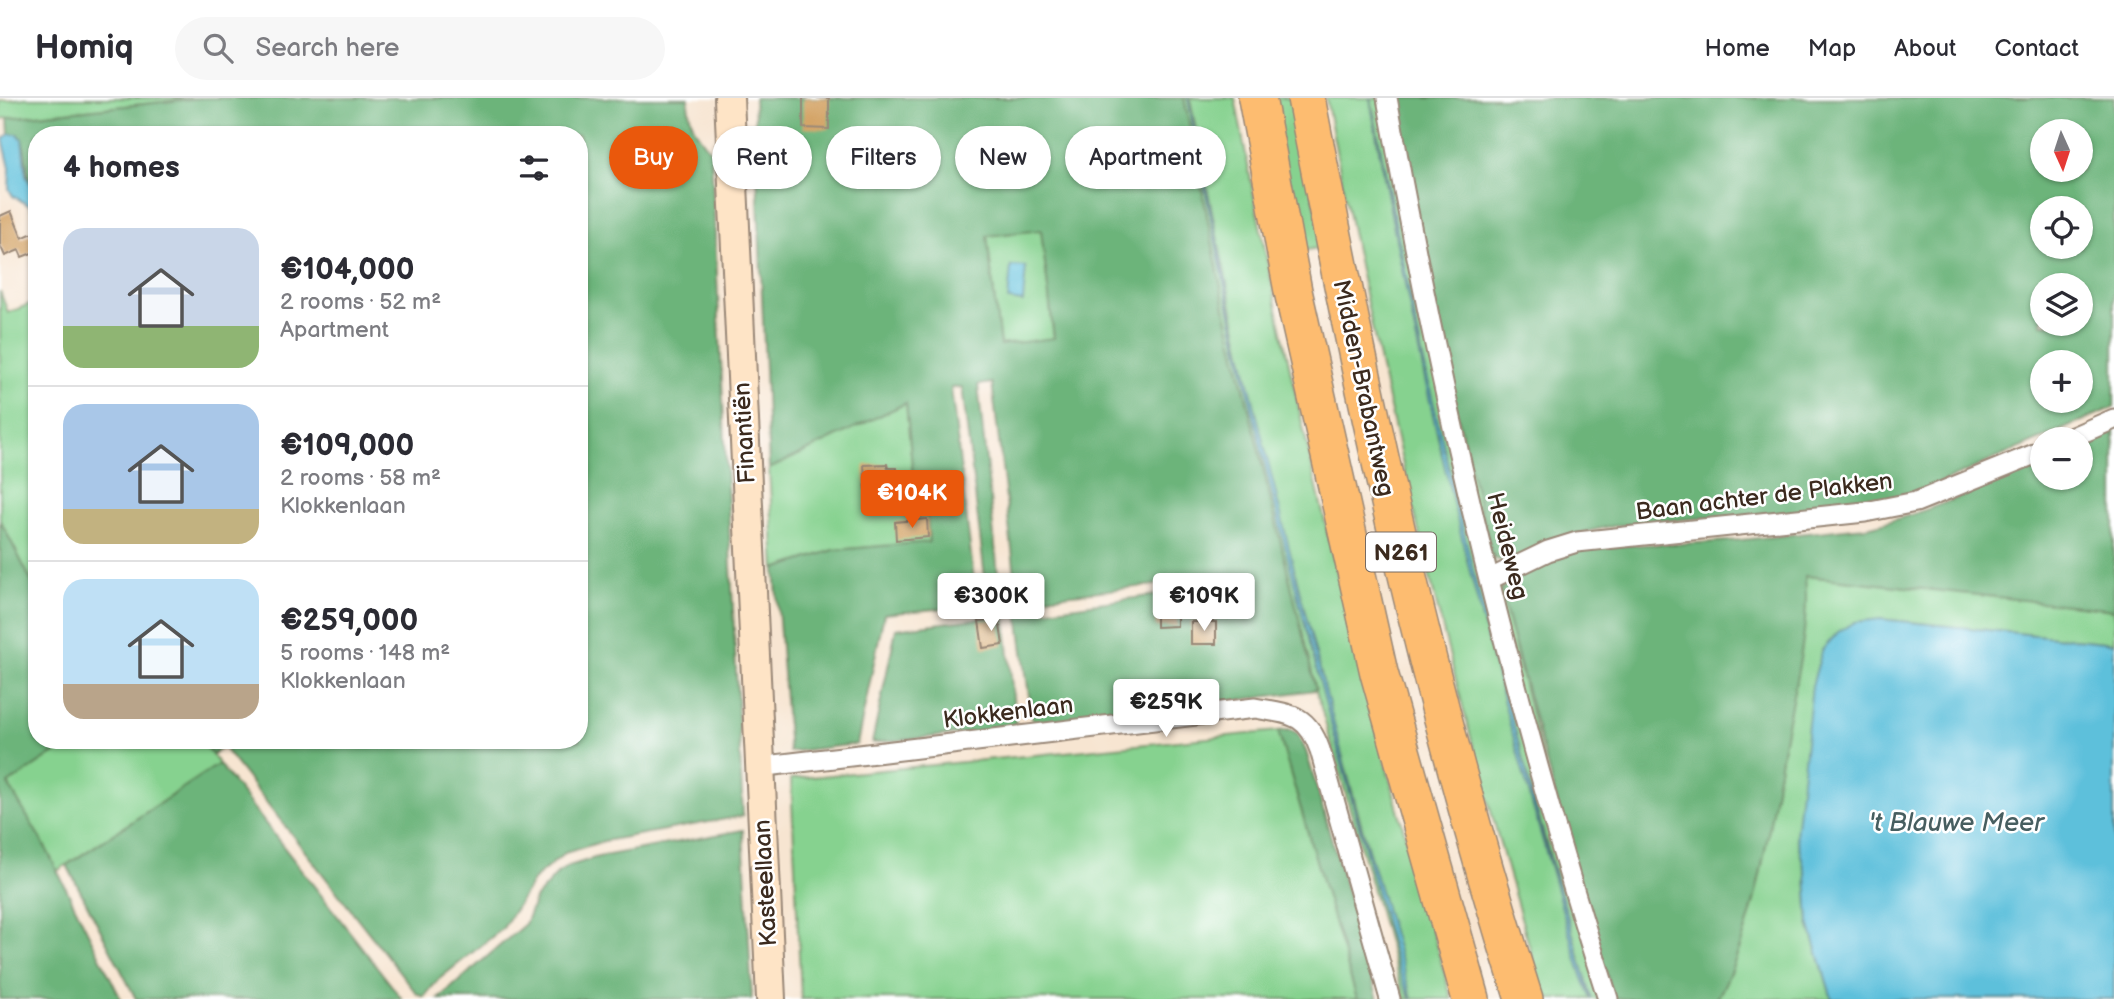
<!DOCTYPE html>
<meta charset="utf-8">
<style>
:root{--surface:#fff;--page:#f7f7f7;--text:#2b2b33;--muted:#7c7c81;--line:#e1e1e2;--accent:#ea580c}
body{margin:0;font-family:"Balsamiq Sans",sans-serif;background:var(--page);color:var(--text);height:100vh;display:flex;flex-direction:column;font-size:26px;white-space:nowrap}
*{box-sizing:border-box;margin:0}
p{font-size:23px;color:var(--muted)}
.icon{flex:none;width:38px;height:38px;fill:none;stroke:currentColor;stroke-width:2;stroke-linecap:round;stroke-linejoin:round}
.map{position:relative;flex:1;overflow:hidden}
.details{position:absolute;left:28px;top:28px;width:560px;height:623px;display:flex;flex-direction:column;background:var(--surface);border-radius:28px;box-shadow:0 2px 5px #0004}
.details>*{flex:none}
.guide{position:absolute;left:609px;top:28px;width:665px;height:63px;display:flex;gap:14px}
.needle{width:46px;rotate:177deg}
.buttons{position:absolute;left:2030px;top:21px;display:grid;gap:14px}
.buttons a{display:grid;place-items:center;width:63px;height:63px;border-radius:50%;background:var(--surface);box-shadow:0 2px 5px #0004;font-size:35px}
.price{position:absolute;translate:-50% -60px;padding:0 16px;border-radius:7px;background:#fff;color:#222;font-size:23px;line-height:46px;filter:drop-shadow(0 2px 4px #0008)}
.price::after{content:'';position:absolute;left:50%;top:42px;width:21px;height:16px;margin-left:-10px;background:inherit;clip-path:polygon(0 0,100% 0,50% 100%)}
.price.on{background:var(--accent);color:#fff}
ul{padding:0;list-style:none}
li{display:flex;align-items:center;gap:21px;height:175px;padding:0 35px}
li+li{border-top:2px solid var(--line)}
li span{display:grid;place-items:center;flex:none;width:196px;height:140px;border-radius:21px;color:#555}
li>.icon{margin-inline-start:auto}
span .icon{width:84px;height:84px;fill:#fffc;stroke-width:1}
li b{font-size:30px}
h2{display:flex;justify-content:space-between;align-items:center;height:84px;padding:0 35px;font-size:30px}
.pill{padding:0 24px;border-radius:32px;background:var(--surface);box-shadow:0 2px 5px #0004;font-size:24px;line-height:63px}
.pill.on{background:var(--accent);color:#fff}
header{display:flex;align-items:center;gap:42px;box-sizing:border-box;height:98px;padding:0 35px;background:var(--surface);border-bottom:2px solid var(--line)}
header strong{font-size:33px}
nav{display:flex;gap:38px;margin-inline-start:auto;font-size:24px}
.search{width:490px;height:63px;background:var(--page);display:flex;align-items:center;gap:18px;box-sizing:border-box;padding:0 24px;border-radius:38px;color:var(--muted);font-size:26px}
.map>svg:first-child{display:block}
.green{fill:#86d28f;stroke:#607e56;stroke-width:2}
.forest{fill:#6cb47a;stroke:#546f4c;stroke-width:2;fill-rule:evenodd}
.water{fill:#5dc0db;stroke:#4c757c;stroke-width:2}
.building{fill:#d3a263}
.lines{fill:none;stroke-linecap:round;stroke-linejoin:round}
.street-casing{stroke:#998878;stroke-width:23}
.secondary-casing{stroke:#998878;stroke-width:32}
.highway-casing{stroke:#998878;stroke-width:40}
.street{stroke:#fff;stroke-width:19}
.secondary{stroke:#fee4c6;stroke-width:28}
.highway{stroke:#fdbc70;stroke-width:37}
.labels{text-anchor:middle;stroke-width:5;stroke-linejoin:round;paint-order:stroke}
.shield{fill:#fff;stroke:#766a62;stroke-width:2}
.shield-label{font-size:23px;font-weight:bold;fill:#3b2a1e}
.street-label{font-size:24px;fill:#3b2a1e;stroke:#fff}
.water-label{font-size:26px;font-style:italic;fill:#475e60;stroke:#fff}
</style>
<header>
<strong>Homiq</strong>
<div class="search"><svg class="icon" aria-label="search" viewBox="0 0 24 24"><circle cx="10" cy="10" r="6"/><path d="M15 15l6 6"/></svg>Search here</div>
<nav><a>Home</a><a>Map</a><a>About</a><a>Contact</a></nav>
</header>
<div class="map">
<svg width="2114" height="901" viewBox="0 0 2114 901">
<rect width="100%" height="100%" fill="#fff"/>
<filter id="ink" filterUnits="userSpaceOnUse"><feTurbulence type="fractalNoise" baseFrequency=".0143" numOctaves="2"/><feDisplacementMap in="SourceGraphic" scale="14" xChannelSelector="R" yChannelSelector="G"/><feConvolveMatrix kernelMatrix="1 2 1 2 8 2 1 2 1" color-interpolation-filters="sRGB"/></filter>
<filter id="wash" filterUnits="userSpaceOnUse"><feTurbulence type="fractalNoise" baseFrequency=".00686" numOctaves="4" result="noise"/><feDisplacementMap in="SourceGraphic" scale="28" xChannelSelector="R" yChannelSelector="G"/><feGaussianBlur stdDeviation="1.57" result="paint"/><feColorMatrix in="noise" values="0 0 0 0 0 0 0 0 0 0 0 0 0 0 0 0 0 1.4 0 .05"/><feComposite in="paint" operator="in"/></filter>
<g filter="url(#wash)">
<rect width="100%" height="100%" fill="#f7e5d1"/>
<!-- green -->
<g class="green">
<polygon points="26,0 202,0 0,21 0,3"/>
<polygon points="1184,0 1188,0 1229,209 1289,455 1336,642 1410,901 1405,901 1396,873 1316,592 1226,215"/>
<path d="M1190,0H1235C1292,304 1364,604 1452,901H1412L1396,850C1316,570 1243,287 1190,0Z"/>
<polygon points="1267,0 1294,0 1323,149 1296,154"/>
<path d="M1326,0H1370C1422,305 1501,605 1591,901H1545C1456,604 1383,305 1326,0Z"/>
<path d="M1371,0H1380L1601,901H1592C1539,723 1488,545 1446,364C1418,243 1394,122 1371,0Z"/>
<polygon points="1041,131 1054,241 1000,247 987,138"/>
<polygon points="0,193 8,215 37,203 37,494 0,422"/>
<polygon points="906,305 917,418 927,418 929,445 834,452 775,471 769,371"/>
<path d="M1804,477L2114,512V545L1880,521L1796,738L1806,776L1809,825L1832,901H1717C1760,822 1769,724 1785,636C1795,583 1810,531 1804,477Z"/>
<polygon points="1278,633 1357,901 801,901 791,681"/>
<polygon points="74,642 201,642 219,666 57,773 8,686"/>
</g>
<!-- forest -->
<g class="forest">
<path d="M202,0H688C688,24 696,36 711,53L743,718L604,743L565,755L535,780L503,830L438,882L424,899L417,896L223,649L212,657L201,642H579V37H37V97C21,77 31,52 18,36H9L8,20Z"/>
<path d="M754,0H1184L1226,215L1316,592L1033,628L1018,516L1164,496V486L1018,502L992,285L978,287L1001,504L988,505L962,289L951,290L977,507L884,516L857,646L789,654L775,471L834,452L929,444L927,418L917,419L906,305L769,371ZM1041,132L1054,240L1000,247L987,138Z"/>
<path d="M1393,0H2114V309L1926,391C1825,420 1719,415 1615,428C1596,431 1575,436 1558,442C1540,448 1517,466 1498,462L1491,455L1457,315ZM2042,33H2081V72H2042ZM2042,110H2081V149H2042ZM2042,187H2081V226H2042ZM2042,264H2081V303H2042Z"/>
<path d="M2114,333V512L1805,478C1810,532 1795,584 1785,637C1769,724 1760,822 1717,901H1614L1569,750L1501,495L1503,489C1552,440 1634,449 1697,445C1753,442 1810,434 1867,429C1928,415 1985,389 2042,364V380H2081V347Z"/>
<polygon points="0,422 37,494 37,642 74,642 8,686 47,752 121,901 0,901"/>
<polygon points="1005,517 1016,630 872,645 896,531"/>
<polygon points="1290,632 1297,635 1306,653 1378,901 1357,901 1278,633"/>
<polygon points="219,666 402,901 136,901 67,767"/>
<polygon points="743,732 752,901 438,901 525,826 536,799 559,774 569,768 598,759"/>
</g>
<!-- water -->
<g class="water">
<path d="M1188,0L1232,215L1298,487L1356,711L1412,901C1398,885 1372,774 1364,746C1295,500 1233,251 1188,0Z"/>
<path d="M1370,0L1422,257L1476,485L1544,741L1592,901C1582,889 1558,795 1551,771C1476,518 1415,260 1370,0Z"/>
<polygon points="9,36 18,36 22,41 26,78 37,97 37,120 30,108 13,98 9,91 10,70 3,41"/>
<polygon points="1011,168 1026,169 1023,204 1008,202"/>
<polygon points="1880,521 2114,545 2114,901 1832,901 1809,825 1806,776 1796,738 1812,588 1822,552 1838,534 1855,524"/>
</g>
<g id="blocks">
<!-- building -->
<g class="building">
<polygon points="803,0 829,0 829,31 803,30"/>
<polygon points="11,113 22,140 37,133 37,153 22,159 19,152 5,158 0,147 0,118"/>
<polygon points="887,366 888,370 897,370 901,414 873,416 872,392 866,392 864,367"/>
<polygon points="927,421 928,439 896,442 895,424"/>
<polygon points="1156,508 1177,508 1177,528 1156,529"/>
<polygon points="999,521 1003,547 983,550 979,523"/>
<rect x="1191" y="524" width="25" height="22"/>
</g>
</g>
</g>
<g filter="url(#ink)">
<use href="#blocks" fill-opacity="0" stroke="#998878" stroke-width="2"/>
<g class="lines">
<defs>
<g id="street">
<path d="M1387,0C1441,304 1513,607 1608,901"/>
<polyline points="2068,341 2114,321"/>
<polyline points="1490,481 1548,453 1577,444 1865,414 1916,404 2042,353"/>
<path d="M758,669L1255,610C1290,616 1307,615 1320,652L1390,901"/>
</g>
<polyline id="secondary" points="729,0 771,901"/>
<g id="highway">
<polyline points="1257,0 1293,193 1379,575 1471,901"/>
<path d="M1306,0C1364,304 1430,606 1524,901"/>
</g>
</defs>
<!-- street casing -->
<use href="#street" class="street-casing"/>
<!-- secondary casing -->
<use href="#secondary" class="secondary-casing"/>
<!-- highway casing -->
<use href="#highway" class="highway-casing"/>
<!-- street -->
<use href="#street" class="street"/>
<!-- secondary -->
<use href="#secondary" class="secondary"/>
<!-- highway -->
<use href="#highway" class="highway"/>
</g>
</g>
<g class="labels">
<!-- shield labels -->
<rect class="shield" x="1366" y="434.5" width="70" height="39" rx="5"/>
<g class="shield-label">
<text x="1401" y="462">N261</text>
</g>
<!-- street labels -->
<g class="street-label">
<text transform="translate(1364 290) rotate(78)" y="8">Midden-Brabantweg</text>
<text transform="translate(744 335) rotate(-93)" y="8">Finantiën</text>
<text transform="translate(1764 398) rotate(-7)" y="8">Baan achter de Plakken</text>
<text transform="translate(1508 448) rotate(76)" y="8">Heideweg</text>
<text transform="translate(1008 614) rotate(-7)" y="8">Klokkenlaan</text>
<text transform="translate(765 785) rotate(-93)" y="8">Kasteellaan</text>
</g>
<!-- water labels -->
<g class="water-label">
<text x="1956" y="733">'t Blauwe Meer</text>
</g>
</g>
</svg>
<div class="buttons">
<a><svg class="needle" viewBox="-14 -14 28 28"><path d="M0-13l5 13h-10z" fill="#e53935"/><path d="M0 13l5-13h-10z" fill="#7c7c81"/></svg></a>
<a><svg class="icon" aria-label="locate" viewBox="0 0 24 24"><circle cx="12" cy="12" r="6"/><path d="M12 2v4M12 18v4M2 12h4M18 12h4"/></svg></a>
<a><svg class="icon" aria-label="layers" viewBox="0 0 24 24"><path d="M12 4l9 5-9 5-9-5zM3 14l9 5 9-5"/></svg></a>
<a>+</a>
<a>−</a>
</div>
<b class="price on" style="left:912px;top:432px">€104K</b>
<b class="price" style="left:991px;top:535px">€300K</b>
<b class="price" style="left:1204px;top:535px">€109K</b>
<b class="price" style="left:1166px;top:641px">€259K</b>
<div class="guide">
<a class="pill on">Buy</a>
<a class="pill">Rent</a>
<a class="pill">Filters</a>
<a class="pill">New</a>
<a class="pill">Apartment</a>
</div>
<section class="details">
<h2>4 homes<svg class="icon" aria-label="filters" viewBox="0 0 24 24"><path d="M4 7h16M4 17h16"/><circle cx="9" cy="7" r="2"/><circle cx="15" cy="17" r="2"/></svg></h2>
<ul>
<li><span style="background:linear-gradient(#c9d6e8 70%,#8fb573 0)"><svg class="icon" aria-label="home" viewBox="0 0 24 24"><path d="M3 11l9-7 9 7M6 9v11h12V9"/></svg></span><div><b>€104,000</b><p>2 rooms · 52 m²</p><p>Apartment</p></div></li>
<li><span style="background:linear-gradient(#a9c7e8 75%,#c2b280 0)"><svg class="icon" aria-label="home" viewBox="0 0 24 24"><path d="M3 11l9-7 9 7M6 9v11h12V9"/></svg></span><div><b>€109,000</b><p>2 rooms · 58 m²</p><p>Klokkenlaan</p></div></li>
<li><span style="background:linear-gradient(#bfe0f5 75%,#b9a48a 0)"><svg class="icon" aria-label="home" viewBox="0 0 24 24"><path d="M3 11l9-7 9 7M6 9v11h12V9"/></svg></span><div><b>€259,000</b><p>5 rooms · 148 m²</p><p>Klokkenlaan</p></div></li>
</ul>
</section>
</div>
